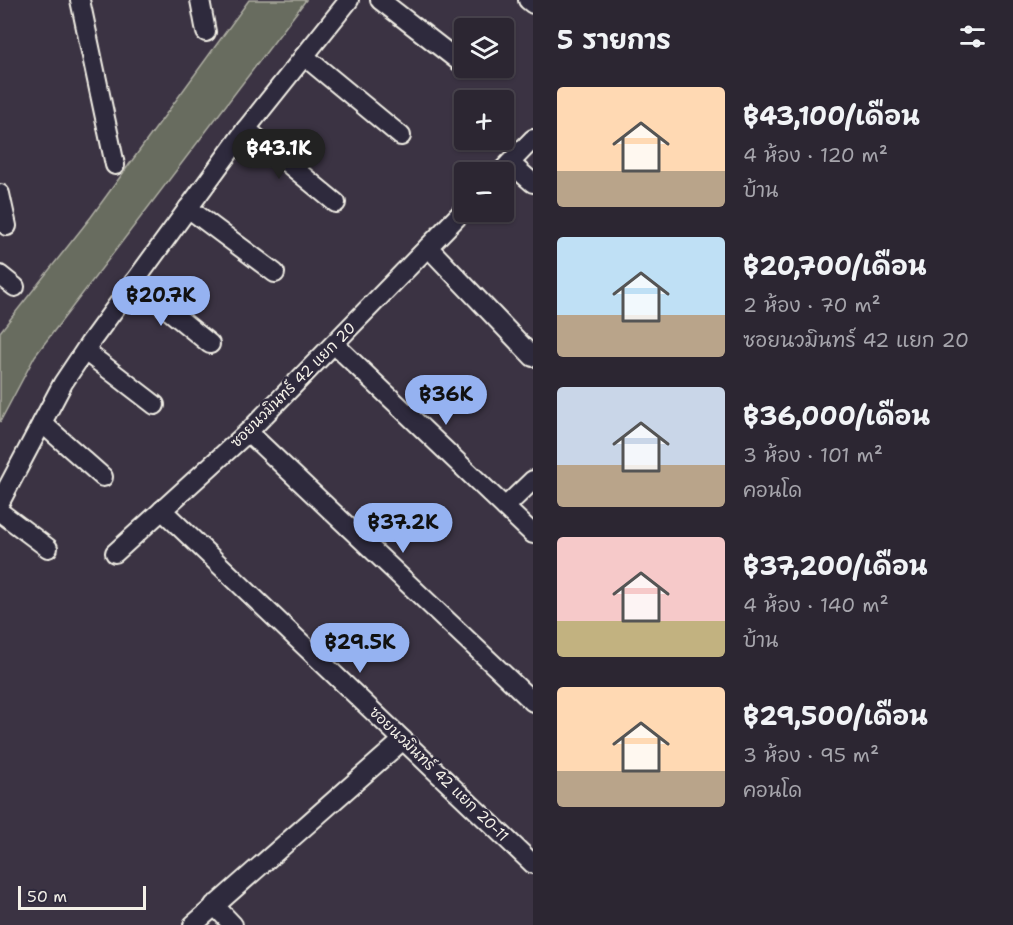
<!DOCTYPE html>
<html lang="th">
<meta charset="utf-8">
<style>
:root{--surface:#2c2632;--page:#342e3a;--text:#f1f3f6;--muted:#a6a5ac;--line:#48434d;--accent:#95b2f1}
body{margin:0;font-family:"Shantell Sans","Playpen Sans Thai",sans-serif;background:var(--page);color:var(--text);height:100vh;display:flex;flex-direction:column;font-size:22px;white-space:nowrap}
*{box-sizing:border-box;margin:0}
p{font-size:20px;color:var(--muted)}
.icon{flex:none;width:33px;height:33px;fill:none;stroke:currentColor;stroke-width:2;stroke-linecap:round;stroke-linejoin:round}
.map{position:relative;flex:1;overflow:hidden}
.sheet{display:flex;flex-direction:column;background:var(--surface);width:480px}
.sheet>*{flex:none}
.buttons{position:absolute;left:454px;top:18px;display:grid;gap:12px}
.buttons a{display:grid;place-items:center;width:60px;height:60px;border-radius:6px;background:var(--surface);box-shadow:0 2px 4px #0004,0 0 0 2px var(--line);font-size:30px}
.scale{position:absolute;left:18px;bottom:15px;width:128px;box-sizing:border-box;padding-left:6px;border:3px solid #f4f1e8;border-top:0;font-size:16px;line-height:21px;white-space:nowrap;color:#f4f1e8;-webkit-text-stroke:4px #2f2a3d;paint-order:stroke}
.price{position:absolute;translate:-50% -51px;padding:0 14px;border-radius:21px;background:var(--accent);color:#111;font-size:20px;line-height:39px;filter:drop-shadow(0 2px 3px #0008)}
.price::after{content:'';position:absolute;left:50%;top:36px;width:18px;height:14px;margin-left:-9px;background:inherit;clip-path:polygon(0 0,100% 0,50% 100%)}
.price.current{background:#222;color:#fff}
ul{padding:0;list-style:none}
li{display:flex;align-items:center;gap:18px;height:150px;padding:0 24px}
li span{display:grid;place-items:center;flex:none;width:168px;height:120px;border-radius:6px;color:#555}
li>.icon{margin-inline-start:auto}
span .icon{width:72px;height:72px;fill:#fffc;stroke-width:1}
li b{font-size:26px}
h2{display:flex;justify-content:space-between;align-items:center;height:72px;padding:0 24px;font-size:26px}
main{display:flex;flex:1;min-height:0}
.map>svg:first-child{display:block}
.green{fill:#686c5e;stroke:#aeaea3;stroke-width:1.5}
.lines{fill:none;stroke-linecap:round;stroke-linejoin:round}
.minor-casing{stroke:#f4f1e8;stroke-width:22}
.minor{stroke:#2f2a3d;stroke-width:18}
.labels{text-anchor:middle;stroke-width:5;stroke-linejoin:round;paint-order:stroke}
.street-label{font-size:15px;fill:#f4f1e8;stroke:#2f2a3d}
</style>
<main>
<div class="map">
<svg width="533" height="925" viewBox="0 0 533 925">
<rect width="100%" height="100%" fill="#3b3343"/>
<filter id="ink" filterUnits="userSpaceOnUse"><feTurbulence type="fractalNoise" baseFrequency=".0167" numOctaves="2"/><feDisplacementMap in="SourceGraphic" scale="12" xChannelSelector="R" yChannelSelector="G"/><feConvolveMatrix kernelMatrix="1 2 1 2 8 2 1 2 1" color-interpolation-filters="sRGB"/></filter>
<g filter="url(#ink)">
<!-- green -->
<polygon class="green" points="249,0 306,0 35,356 0,422 0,332 91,217"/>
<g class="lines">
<defs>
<g id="minor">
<polyline points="80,0 115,165"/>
<polyline points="200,0 206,32"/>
<polyline points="380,0 465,66"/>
<polyline points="528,0 533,4"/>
<polyline points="304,56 401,136"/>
<polyline points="246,129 336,203"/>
<polyline points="510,163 533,183"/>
<polyline points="501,172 533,139"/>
<polyline points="0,194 7,226"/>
<polyline points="188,208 275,273"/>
<polyline points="428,247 533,357"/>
<polyline points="0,275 15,287"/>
<polyline points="134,282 210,344"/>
<polyline points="334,344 533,534"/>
<polyline points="85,351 155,405"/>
<polyline points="42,423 103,477"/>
<polyline points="248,432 533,702"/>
<polyline points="0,502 63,383 89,344 246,129 349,0"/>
<polyline points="505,507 533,480"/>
<polyline points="162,510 533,864"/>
<polyline points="0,512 48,548"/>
<polyline points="115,553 248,432 465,209"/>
<polyline points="214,905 233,925"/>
<polyline points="193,925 403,740"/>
</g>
</defs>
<!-- minor casing -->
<use href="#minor" class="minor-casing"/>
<!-- minor -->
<use href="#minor" class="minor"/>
</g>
</g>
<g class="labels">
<!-- street labels -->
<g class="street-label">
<text transform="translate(293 385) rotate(-45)" y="5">ซอยนวมินทร์ 42 แยก 20</text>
<text transform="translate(439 774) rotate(44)" y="5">ซอยนวมินทร์ 42 แยก 20-11</text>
</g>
</g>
</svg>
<div class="buttons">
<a><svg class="icon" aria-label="layers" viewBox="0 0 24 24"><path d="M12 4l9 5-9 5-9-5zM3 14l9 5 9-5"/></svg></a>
<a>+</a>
<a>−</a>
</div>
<div class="scale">50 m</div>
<b class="price current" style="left:279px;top:180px">฿43.1K</b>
<b class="price" style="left:161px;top:327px">฿20.7K</b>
<b class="price" style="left:446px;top:426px">฿36K</b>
<b class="price" style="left:403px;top:554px">฿37.2K</b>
<b class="price" style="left:360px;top:674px">฿29.5K</b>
</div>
<section class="sheet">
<h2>5 รายการ<svg class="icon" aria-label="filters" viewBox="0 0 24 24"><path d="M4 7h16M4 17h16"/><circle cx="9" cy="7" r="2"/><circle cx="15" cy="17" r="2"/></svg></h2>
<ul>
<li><span style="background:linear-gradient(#ffd9b3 70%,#b9a48a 0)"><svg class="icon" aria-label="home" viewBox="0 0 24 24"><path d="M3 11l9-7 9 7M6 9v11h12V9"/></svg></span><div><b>฿43,100/เดือน</b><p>4 ห้อง · 120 m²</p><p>บ้าน</p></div></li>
<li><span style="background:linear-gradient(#bfe0f5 65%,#b9a48a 0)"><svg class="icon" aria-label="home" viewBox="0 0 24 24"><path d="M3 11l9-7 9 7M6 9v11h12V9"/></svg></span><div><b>฿20,700/เดือน</b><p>2 ห้อง · 70 m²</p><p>ซอยนวมินทร์ 42 แยก 20</p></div></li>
<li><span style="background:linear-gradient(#c9d6e8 65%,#b9a48a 0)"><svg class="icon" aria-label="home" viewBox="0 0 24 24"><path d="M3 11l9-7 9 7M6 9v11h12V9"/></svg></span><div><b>฿36,000/เดือน</b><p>3 ห้อง · 101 m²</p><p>คอนโด</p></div></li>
<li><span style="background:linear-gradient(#f6c9c9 70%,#c2b280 0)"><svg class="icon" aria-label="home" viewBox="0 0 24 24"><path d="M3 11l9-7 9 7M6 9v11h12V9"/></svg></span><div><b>฿37,200/เดือน</b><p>4 ห้อง · 140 m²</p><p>บ้าน</p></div></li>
<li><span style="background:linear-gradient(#ffd9b3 70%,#b9a48a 0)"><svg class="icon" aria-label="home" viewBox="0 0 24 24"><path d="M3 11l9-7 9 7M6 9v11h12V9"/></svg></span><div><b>฿29,500/เดือน</b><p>3 ห้อง · 95 m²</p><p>คอนโด</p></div></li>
</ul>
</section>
</main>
